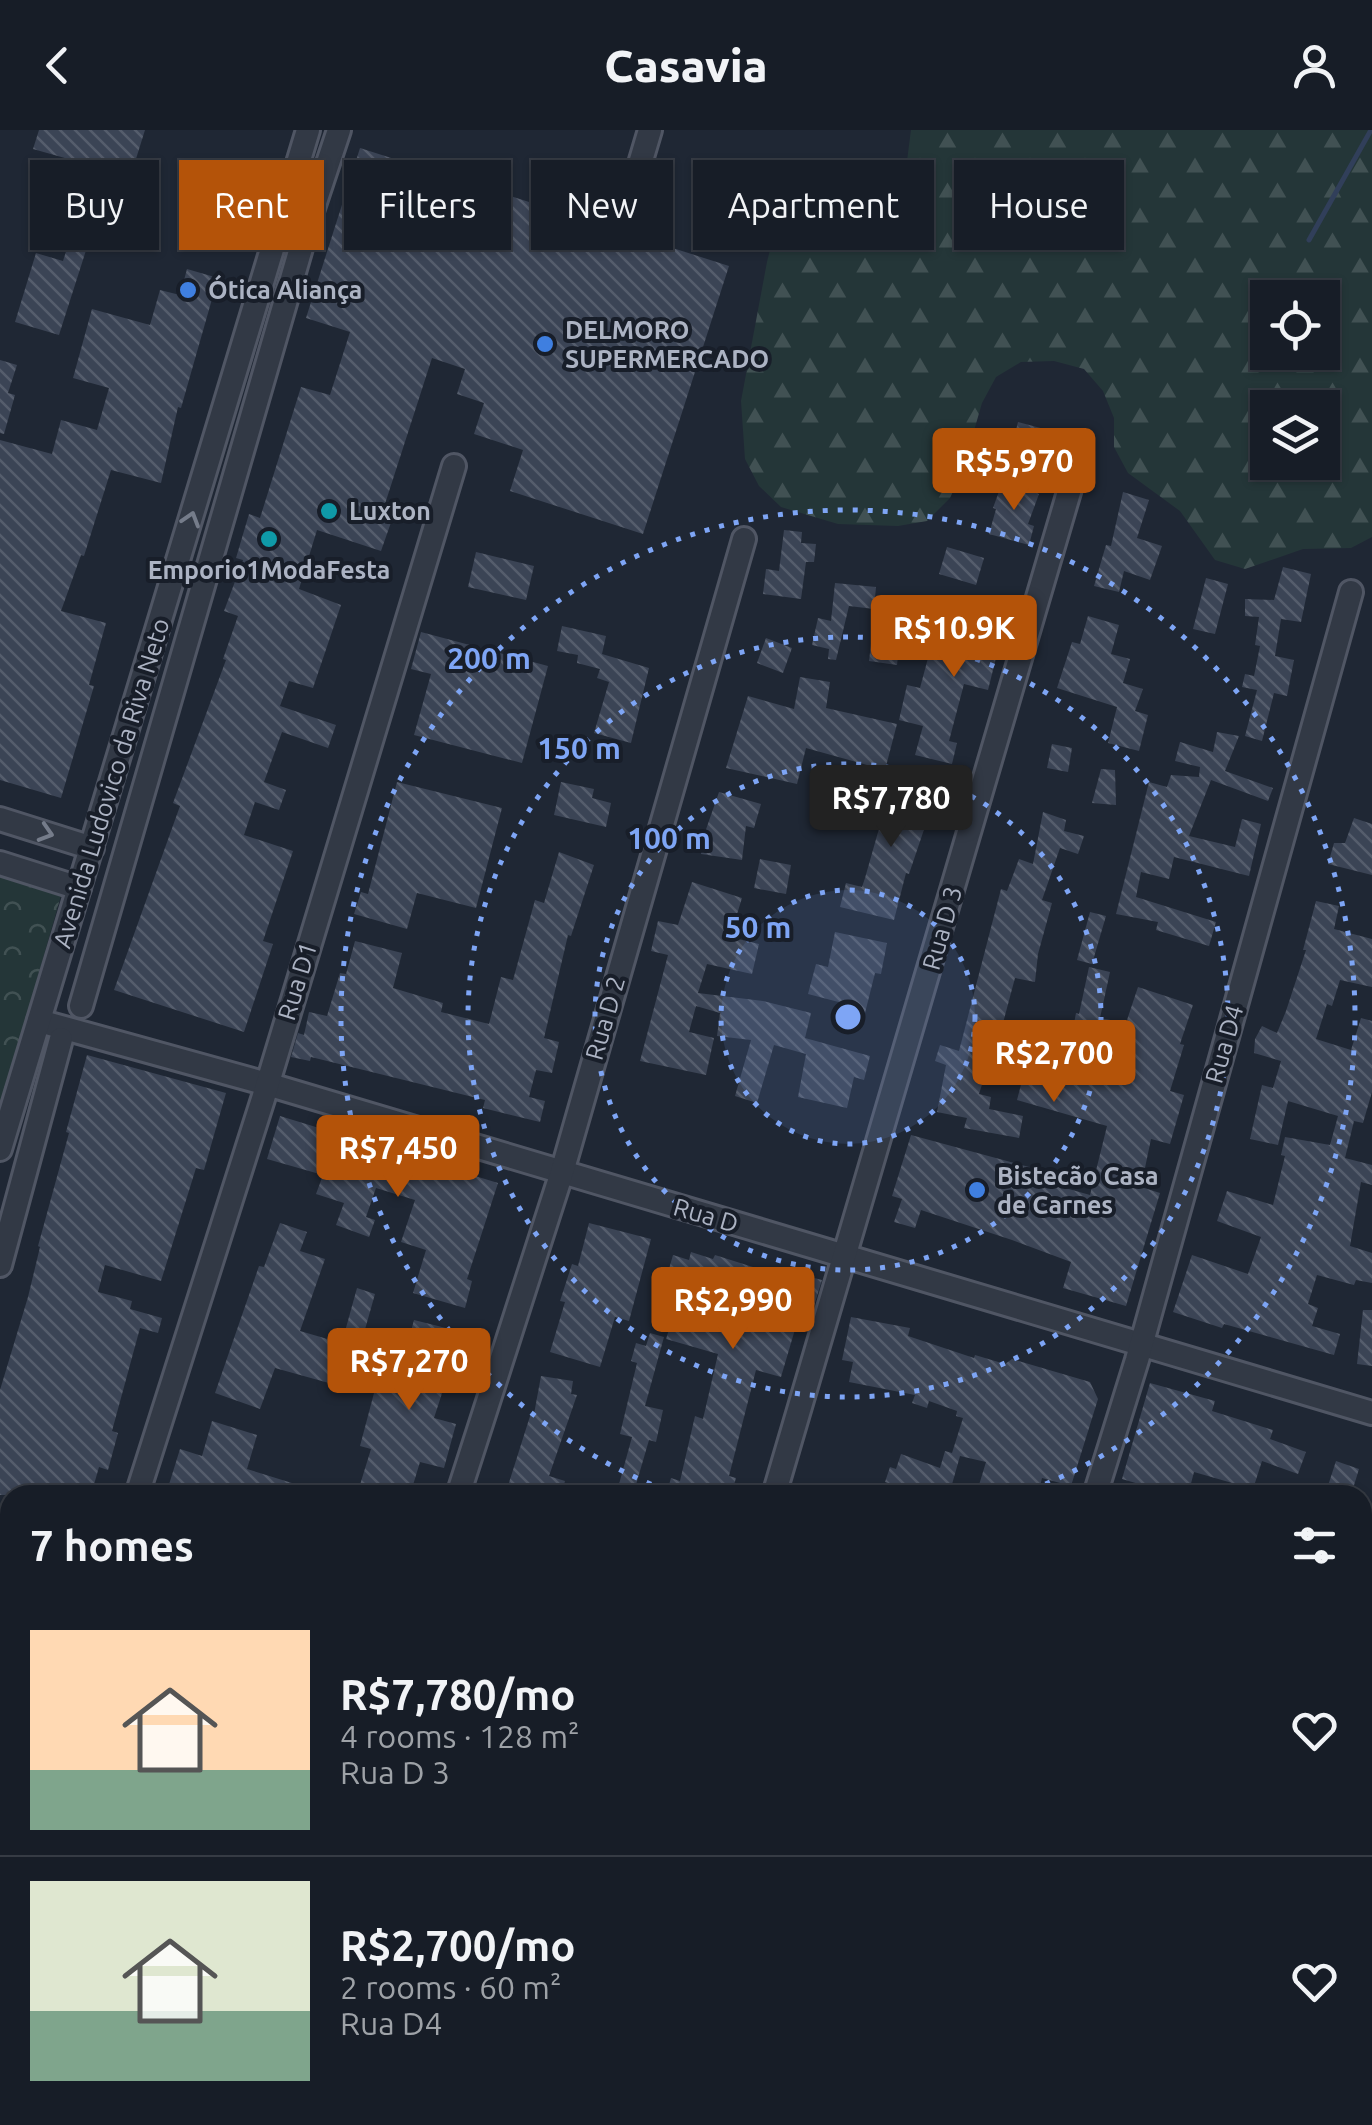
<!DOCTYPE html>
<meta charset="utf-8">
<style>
:root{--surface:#171d27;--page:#20262f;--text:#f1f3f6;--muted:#9ea2a7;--line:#363b44;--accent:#b45309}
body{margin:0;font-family:Ubuntu,sans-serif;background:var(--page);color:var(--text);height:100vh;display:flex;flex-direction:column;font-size:38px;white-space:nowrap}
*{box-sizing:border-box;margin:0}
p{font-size:32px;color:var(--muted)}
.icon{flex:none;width:55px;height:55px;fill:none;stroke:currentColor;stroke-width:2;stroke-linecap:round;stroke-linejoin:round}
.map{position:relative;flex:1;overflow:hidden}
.panel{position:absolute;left:0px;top:1355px;width:1372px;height:640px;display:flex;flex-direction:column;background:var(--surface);border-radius:30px 30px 0 0;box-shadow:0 2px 8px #0004,0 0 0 2px var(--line)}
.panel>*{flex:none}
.banner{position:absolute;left:30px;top:30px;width:1312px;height:90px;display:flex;gap:20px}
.buttons{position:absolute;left:1250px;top:150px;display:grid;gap:20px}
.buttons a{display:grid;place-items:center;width:90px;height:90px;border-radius:0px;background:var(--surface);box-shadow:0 2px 8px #0004,0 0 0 2px var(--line);font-size:50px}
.price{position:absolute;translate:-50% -85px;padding:0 22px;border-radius:10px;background:var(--accent);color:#fff;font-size:32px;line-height:65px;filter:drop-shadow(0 2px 5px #0008)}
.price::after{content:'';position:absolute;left:50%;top:60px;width:30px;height:22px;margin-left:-15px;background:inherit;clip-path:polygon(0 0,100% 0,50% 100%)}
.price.selected{background:#222;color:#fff}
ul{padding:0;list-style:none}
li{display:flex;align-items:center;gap:30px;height:250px;padding:0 30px}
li+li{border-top:2px solid var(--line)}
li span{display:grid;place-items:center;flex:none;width:280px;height:200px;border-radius:0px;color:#555}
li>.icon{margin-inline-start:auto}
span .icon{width:120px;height:120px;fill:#fffc;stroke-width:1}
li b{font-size:42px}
h2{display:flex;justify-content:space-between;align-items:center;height:120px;padding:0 30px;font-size:42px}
.tag{padding:0 35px;border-radius:0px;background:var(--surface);box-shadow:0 2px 8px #0004,0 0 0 2px var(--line);font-size:35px;line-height:90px}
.tag.selected{background:var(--accent);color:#fff}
header{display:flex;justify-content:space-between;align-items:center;height:130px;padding:0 30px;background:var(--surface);font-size:45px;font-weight:800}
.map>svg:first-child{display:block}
.forest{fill:url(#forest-firs);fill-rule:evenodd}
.park{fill:url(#park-crowns)}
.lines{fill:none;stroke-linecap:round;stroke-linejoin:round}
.stream{stroke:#313f5a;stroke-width:5}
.building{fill:url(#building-back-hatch);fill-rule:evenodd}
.minor-casing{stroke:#505664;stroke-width:28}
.minor{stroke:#323945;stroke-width:22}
.oneway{stroke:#757c8a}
.ring{fill:none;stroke:#7ea5f5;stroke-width:5;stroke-dasharray:5 10}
.shop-dot{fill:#3f7fe0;stroke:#181e29;stroke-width:4}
.culture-dot{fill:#0f9aa8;stroke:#181e29;stroke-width:4}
.labels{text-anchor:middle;stroke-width:8;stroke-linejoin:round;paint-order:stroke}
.poi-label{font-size:25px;font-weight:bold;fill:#acb3c3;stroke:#181e29;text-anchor:start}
.street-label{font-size:25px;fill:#acb3c3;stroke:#181e29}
.centre{fill:#7ea5f5;stroke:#181e29;stroke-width:5}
.ring-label{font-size:30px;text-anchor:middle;font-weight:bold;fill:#7ea5f5;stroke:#181e29;stroke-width:8;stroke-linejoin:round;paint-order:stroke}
</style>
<header><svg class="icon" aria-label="back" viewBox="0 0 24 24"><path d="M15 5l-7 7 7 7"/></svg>Casavia<svg class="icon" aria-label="person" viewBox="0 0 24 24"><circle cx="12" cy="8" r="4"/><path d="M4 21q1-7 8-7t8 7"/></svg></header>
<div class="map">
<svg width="1372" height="1995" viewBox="0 0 1372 1995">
<defs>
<pattern id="forest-firs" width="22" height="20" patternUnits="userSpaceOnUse" patternTransform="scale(2.5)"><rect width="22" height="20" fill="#243638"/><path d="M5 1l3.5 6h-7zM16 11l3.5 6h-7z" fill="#415153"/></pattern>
<pattern id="park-crowns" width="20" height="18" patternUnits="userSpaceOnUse" patternTransform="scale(2.5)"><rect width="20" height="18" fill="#243638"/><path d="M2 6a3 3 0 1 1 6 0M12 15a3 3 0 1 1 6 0" fill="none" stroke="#415153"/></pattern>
<pattern id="building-back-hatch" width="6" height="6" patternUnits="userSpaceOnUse" patternTransform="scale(2.5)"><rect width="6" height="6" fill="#3b4455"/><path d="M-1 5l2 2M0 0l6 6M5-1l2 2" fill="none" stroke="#555d6c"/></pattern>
</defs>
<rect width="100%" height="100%" fill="#1f2734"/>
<!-- forest -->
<path class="forest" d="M911,0H1372V407L1351,418L1303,419L1245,439L1215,430L1180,381L1128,343L1114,317V288L1103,261L1084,239L1054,231L1021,232L996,247L982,273L962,342L950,368L927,391L898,396L838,394L781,377L759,356L745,329L741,271L767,132L781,76L803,55L833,59L892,56L906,39ZM1268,168H1322V222H1268ZM1268,278H1322V332H1268Z"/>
<!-- park -->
<g class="park">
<polygon points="0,742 62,762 0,979"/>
<polygon points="0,1497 10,1500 10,1861 0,1860"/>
</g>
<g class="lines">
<!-- stream -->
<polyline class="stream" points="1309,110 1371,0"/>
</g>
<!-- building -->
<g class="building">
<polygon points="39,0 145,0 130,48 111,42 59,205 15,192 36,123 63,131 78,84 65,80 79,32 33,19"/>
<polygon points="360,18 729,136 643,404 510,361 523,320 474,304 484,273 457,264 465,239 432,228 384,377 395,381 381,421 317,400 299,459 341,475 313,558 289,551 280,576 336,595 328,618 282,602 264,652 286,660 279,680 255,672 244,705 293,721 263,811 273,814 244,902 114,860 180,676 173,673 226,530 223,529 238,486 224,481 243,430 236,428 249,384 260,388 301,257 330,265 350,202 306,188"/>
<polygon points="202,38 252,54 245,77 195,60"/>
<polygon points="187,139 218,148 181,278 178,277 161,353 111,340 84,426 81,425 61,481 106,493 89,555 94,556 61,668 0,650 0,310 52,324 61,290 97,300 109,258 73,248 92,179 150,195 160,160 180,165"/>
<polygon points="0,230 17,235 8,263 15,265 4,304 0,303"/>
<polygon points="1018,292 1063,304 1057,327 1012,316"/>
<polygon points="1003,350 1039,364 1028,394 1034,396 1029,415 989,404 996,379 993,378"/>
<polygon points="1123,362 1149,370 1137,408 1162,416 1150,450 1124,441 1119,462 1094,456 1106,415 1111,416"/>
<polygon points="784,400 802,402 801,413 816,414 814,432 806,432 801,469 763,464 766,439 779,441"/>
<polygon points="947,417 984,428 976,455 939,444"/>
<polygon points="476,422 534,436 526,470 468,457"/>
<polygon points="1283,437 1311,444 1301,492 1281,489 1275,526 1294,530 1287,566 1274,563 1262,611 1245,606 1257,560 1242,557 1245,544 1254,546 1260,516 1255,515 1259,487 1245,486 1245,469 1274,470"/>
<polygon points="1206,448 1228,454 1215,504 1193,499"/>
<polygon points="835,453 876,457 874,479 849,476 836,530 828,529 829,519 812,515 818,488 831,491"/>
<polygon points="965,474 1007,479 1002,513 1000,512 988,560 964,554 949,611 957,613 952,634 915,625 923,596 899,590 907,555 920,558 928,528 936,530 942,505 960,509"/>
<polygon points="1088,486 1119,495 1111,524 1130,529 1123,553 1143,559 1135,581 1148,585 1139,621 1108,613 1117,577 1057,558 1072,512 1080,514"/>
<polygon points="562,496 606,506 602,524 649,538 631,613 594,603 609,552 597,548 600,539 577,533 578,525 557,521"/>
<polygon points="421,502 548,536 522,633 414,605 431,544 411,539"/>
<polygon points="872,505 900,508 897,535 869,531"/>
<polygon points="766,508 792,518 783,543 757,533"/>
<polygon points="800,547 830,552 826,578 897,594 885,640 806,618 797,654 726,638 748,566 794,579"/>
<polygon points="1217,602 1239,606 1225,641 1273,658 1268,671 1211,650 1189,706 1235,717 1242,689 1261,694 1249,746 1174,727 1169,749 1141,742 1136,767 1216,792 1209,816 1156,800 1158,792 1116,784 1149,652 1167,657 1171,645 1199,647 1200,637 1175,631 1180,612 1213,622"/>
<polygon points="1052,614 1072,618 1068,642 1047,638"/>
<polygon points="1101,639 1115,640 1116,675 1092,673"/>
<polygon points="885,648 936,664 909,744 906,743 894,790 840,777 846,753 862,757 865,748 882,688 873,686"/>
<polygon points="397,652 502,678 476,778 417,763 407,799 354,784 361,762 368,764"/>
<polygon points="561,652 594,659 592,668 611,673 606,697 554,685"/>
<polygon points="719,662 761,674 754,698 746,696 742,730 701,724 703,708"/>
<path d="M1043,682L1066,690L1064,701L1084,706L1078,724L1060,718L1042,770L1052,773L1038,824L1035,852L1015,848L999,908L1024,916L1022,925L1066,935L1076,883L1079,884L1089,837L1110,842L1100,888L1126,893L1138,857L1193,875L1180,914L1184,915L1170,961L1184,965L1170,1014L1151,1009L1141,1057L1160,1063L1126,1176L1063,1158L1071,1132L1012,1110L921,1080L915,1098L894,1092L902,1069L892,1066L911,1005L1033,1038L1030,1048L1090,1065L1107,996L1017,970L1023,947L988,936L979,964L991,967L989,979L1023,986L1019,1008L964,998L967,988L937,982L946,935L935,931L940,915L959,921L1001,759L1007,761L1019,729L1033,734ZM1087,902L1117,907L1105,945L1080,939Z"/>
<polygon points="1354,688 1372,694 1372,745 1328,734 1334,713 1345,713"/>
<polygon points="559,722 594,735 571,806 568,805 544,908 559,912 552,943 536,940 529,967 545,971 540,992 483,978 485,970 311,927 310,931 291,927 298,903 304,905 309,882 327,886 340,843 346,844 355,811 402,823 393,858 443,873 441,882 489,894 501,847 513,850 535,770 544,773"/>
<polygon points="760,729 791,735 786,764 754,758"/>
<polygon points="692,752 742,768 730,807 759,814 752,844 707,834 698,863 763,871 811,883 805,908 870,926 864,950 854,947 847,978 798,967 806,924 774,915 757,973 735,966 751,910 717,906 720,883 696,876 689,902 714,908 706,945 640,931 668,825 651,821 658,791 678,795"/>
<polygon points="1316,771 1339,776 1334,799 1372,809 1372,857 1340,850 1332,876 1327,874 1316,909 1351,920 1361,888 1372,891 1372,962 1363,993 1354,991 1345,1028 1372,1035 1372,1055 1361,1052 1350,1116 1372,1123 1372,1153 1356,1150 1354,1155 1317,1145 1308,1174 1318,1178 1312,1196 1340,1204 1334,1225 1224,1194 1222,1198 1173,1182 1192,1125 1248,1144 1261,1107 1217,1091 1227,1061 1273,1075 1285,1026 1281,1025 1285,1007 1330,1015 1338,986 1288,971 1278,1015 1250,1009 1262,955 1273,958 1281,931 1254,923 1255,909 1262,896 1277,903 1286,881 1306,820 1303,820"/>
<polygon points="1090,782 1106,786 1092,834 1077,830"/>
<polygon points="835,802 887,813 881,844 875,843 864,887 848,883 850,875 808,864 816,834 828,837"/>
<polygon points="87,925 226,963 204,1040 196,1038 161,1151 105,1135 98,1162 132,1171 130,1179 162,1188 158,1203 140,1198 112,1301 118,1303 108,1340 99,1337 91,1365 0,1365 0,1260 28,1167 40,1117 38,1116 69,1003 66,1002"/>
<polygon points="280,986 498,1053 467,1149 472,1151 465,1178 413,1163 426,1120 401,1112 415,1070 376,1058 366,1087 375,1090 369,1107 336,1095 344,1073 316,1064 323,1045 267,1029"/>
<polygon points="280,1093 307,1102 300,1121 325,1129 300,1201 348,1215 336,1255 275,1238 260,1279 215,1263 259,1136 264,1137"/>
<polygon points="589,1093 651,1109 629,1191 615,1187 600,1237 550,1222 565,1172 560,1171 572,1134 578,1136"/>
<polygon points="691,1122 713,1129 715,1125 769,1142 770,1137 822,1150 807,1199 796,1196 781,1247 756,1240 729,1346 736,1348 731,1365 666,1365 671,1348 680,1351 695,1286 703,1289 718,1224 666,1209 672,1190 687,1194 695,1165 664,1156 673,1125 689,1130"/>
<polygon points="357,1158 375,1164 362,1210 344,1205"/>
<polygon points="1363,1180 1372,1180 1372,1236 1357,1234"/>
<polygon points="851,1187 910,1198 908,1206 974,1228 975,1225 1005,1234 1012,1229 1090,1252 1098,1269 1071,1356 1042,1348 1038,1365 976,1365 986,1332 960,1326 949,1365 924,1365 885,1352 890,1337 896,1339 901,1324 940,1338 945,1321 952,1323 963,1288 956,1286 957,1281 929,1271 927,1278 912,1273 915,1265 849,1252 853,1232 842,1230"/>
<polygon points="414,1190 454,1200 451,1212 458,1214 434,1288 456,1294 444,1338 420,1332 410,1365 382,1365 359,1358 371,1319 360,1316 383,1229 402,1234"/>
<polygon points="650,1203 664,1207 645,1276 663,1280 656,1312 649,1310 633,1365 616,1365 632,1307 620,1304 637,1233 631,1231 636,1213 646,1216"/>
<polygon points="541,1246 573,1251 571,1264 577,1265 549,1346 565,1351 561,1365 525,1365 507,1359 531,1283 534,1284"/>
<polygon points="1150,1253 1215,1271 1212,1281 1273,1300 1270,1309 1306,1322 1298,1344 1262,1331 1253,1359 1194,1342 1188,1365 1138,1365 1139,1354 1122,1349"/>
<polygon points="212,1291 257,1305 247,1339 321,1362 321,1365 181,1365 167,1361 180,1319 202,1326"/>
<polygon points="1336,1331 1359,1339 1351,1365 1325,1365"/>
</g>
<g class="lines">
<defs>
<g id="minor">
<polyline points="628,74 650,0"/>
<polyline points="0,689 92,718"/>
<polyline points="0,733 79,758"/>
<polyline points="81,876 310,87 339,0"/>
<polyline points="39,891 267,954 1372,1283"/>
<polyline points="0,1019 308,0"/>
<polyline points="0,1135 61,909"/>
<polyline points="137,1365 263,969 454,336"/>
<polyline points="458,1365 562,1042 744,409"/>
<polyline points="774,1365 1074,345"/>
<polyline points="1095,1365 1137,1230 1351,462"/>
<polyline points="1362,1523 1372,1492"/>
<polyline points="1362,1923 1372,1926"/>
<polyline points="113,1995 115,1985"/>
<polyline points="422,1995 424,1985"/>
<polyline points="732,1995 734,1985"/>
<polyline points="1039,1995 1040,1985"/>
<polyline points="1342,1995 1343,1985"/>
</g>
</defs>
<!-- minor casing -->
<use href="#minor" class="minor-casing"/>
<!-- minor -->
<use href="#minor" class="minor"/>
</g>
<!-- one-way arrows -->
<defs><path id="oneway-chevron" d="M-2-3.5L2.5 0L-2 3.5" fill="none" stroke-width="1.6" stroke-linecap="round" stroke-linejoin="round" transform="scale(2.5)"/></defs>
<g class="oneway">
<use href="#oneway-chevron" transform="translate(191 389) rotate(-73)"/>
<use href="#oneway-chevron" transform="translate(46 703) rotate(17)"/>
</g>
<!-- distance rings -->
<circle cx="848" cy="887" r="127" fill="#7ea5f5" fill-opacity=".12"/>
<g class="ring">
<circle cx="848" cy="887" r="127"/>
<circle cx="848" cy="887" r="253"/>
<circle cx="848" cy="887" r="380"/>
<path d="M679 1365A507 507 0 1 1 1017 1365"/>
</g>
<!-- markers -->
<g class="shop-dot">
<circle cx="188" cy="160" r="10"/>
<circle cx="545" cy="214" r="10"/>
<circle cx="977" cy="1060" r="10"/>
</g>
<g class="culture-dot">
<circle cx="329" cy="381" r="10"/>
<circle cx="269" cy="409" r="10"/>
</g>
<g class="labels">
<!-- poi labels -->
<g class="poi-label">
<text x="208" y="169">Ótica Aliança</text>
<text x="565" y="209">DELMORO<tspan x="565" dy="29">SUPERMERCADO</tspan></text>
<text x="349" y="390">Luxton</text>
<text x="269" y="449" text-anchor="middle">Emporio1ModaFesta</text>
<text x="997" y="1055">Bistecão Casa<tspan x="997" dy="29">de Carnes</tspan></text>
</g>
<!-- street labels -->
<g class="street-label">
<text transform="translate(111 653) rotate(-73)" y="9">Avenida Ludovico da Riva Neto</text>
<text transform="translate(942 798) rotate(-74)" y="9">Rua D 3</text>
<text transform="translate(297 851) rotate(-73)" y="9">Rua D1</text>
<text transform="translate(605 888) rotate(-74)" y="9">Rua D 2</text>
<text transform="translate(1224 914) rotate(-74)" y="9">Rua D4</text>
<text transform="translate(706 1085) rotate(16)" y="9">Rua D</text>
</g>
</g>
<circle cx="848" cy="887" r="15" class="centre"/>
<g class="ring-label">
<text x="489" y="539">200 m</text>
<text x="579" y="629">150 m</text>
<text x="669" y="719">100 m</text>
<text x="758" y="808">50 m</text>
</g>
</svg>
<div class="buttons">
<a><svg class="icon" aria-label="locate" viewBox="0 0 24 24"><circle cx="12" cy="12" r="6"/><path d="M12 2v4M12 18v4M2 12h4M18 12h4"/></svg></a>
<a><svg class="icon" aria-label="layers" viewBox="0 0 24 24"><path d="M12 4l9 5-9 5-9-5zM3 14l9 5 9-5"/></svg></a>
</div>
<b class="price" style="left:1014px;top:383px">R$5,970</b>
<b class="price" style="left:954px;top:550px">R$10.9K</b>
<b class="price selected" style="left:891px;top:720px">R$7,780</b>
<b class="price" style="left:1054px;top:975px">R$2,700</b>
<b class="price" style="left:398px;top:1070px">R$7,450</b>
<b class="price" style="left:733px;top:1222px">R$2,990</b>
<b class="price" style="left:409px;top:1283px">R$7,270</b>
<div class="banner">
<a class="tag">Buy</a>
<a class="tag selected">Rent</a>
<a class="tag">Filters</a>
<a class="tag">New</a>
<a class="tag">Apartment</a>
<a class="tag">House</a>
</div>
<section class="panel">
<h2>7 homes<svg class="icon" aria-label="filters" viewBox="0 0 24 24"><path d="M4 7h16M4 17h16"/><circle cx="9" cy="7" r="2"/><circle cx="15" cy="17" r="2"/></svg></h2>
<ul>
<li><span style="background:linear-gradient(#ffd9b3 70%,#7fa58c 0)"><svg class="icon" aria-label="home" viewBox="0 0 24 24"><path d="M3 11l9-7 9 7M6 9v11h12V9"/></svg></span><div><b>R$7,780/mo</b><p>4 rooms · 128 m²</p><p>Rua D 3</p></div><svg class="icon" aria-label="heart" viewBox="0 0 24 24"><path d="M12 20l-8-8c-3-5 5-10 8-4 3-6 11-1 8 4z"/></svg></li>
<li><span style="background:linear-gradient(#dfe7d0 65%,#7fa58c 0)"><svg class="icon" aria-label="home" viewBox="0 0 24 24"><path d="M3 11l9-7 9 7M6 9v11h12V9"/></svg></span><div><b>R$2,700/mo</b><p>2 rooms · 60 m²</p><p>Rua D4</p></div><svg class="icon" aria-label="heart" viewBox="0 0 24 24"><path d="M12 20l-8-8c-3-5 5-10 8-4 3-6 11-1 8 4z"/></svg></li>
</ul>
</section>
</div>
